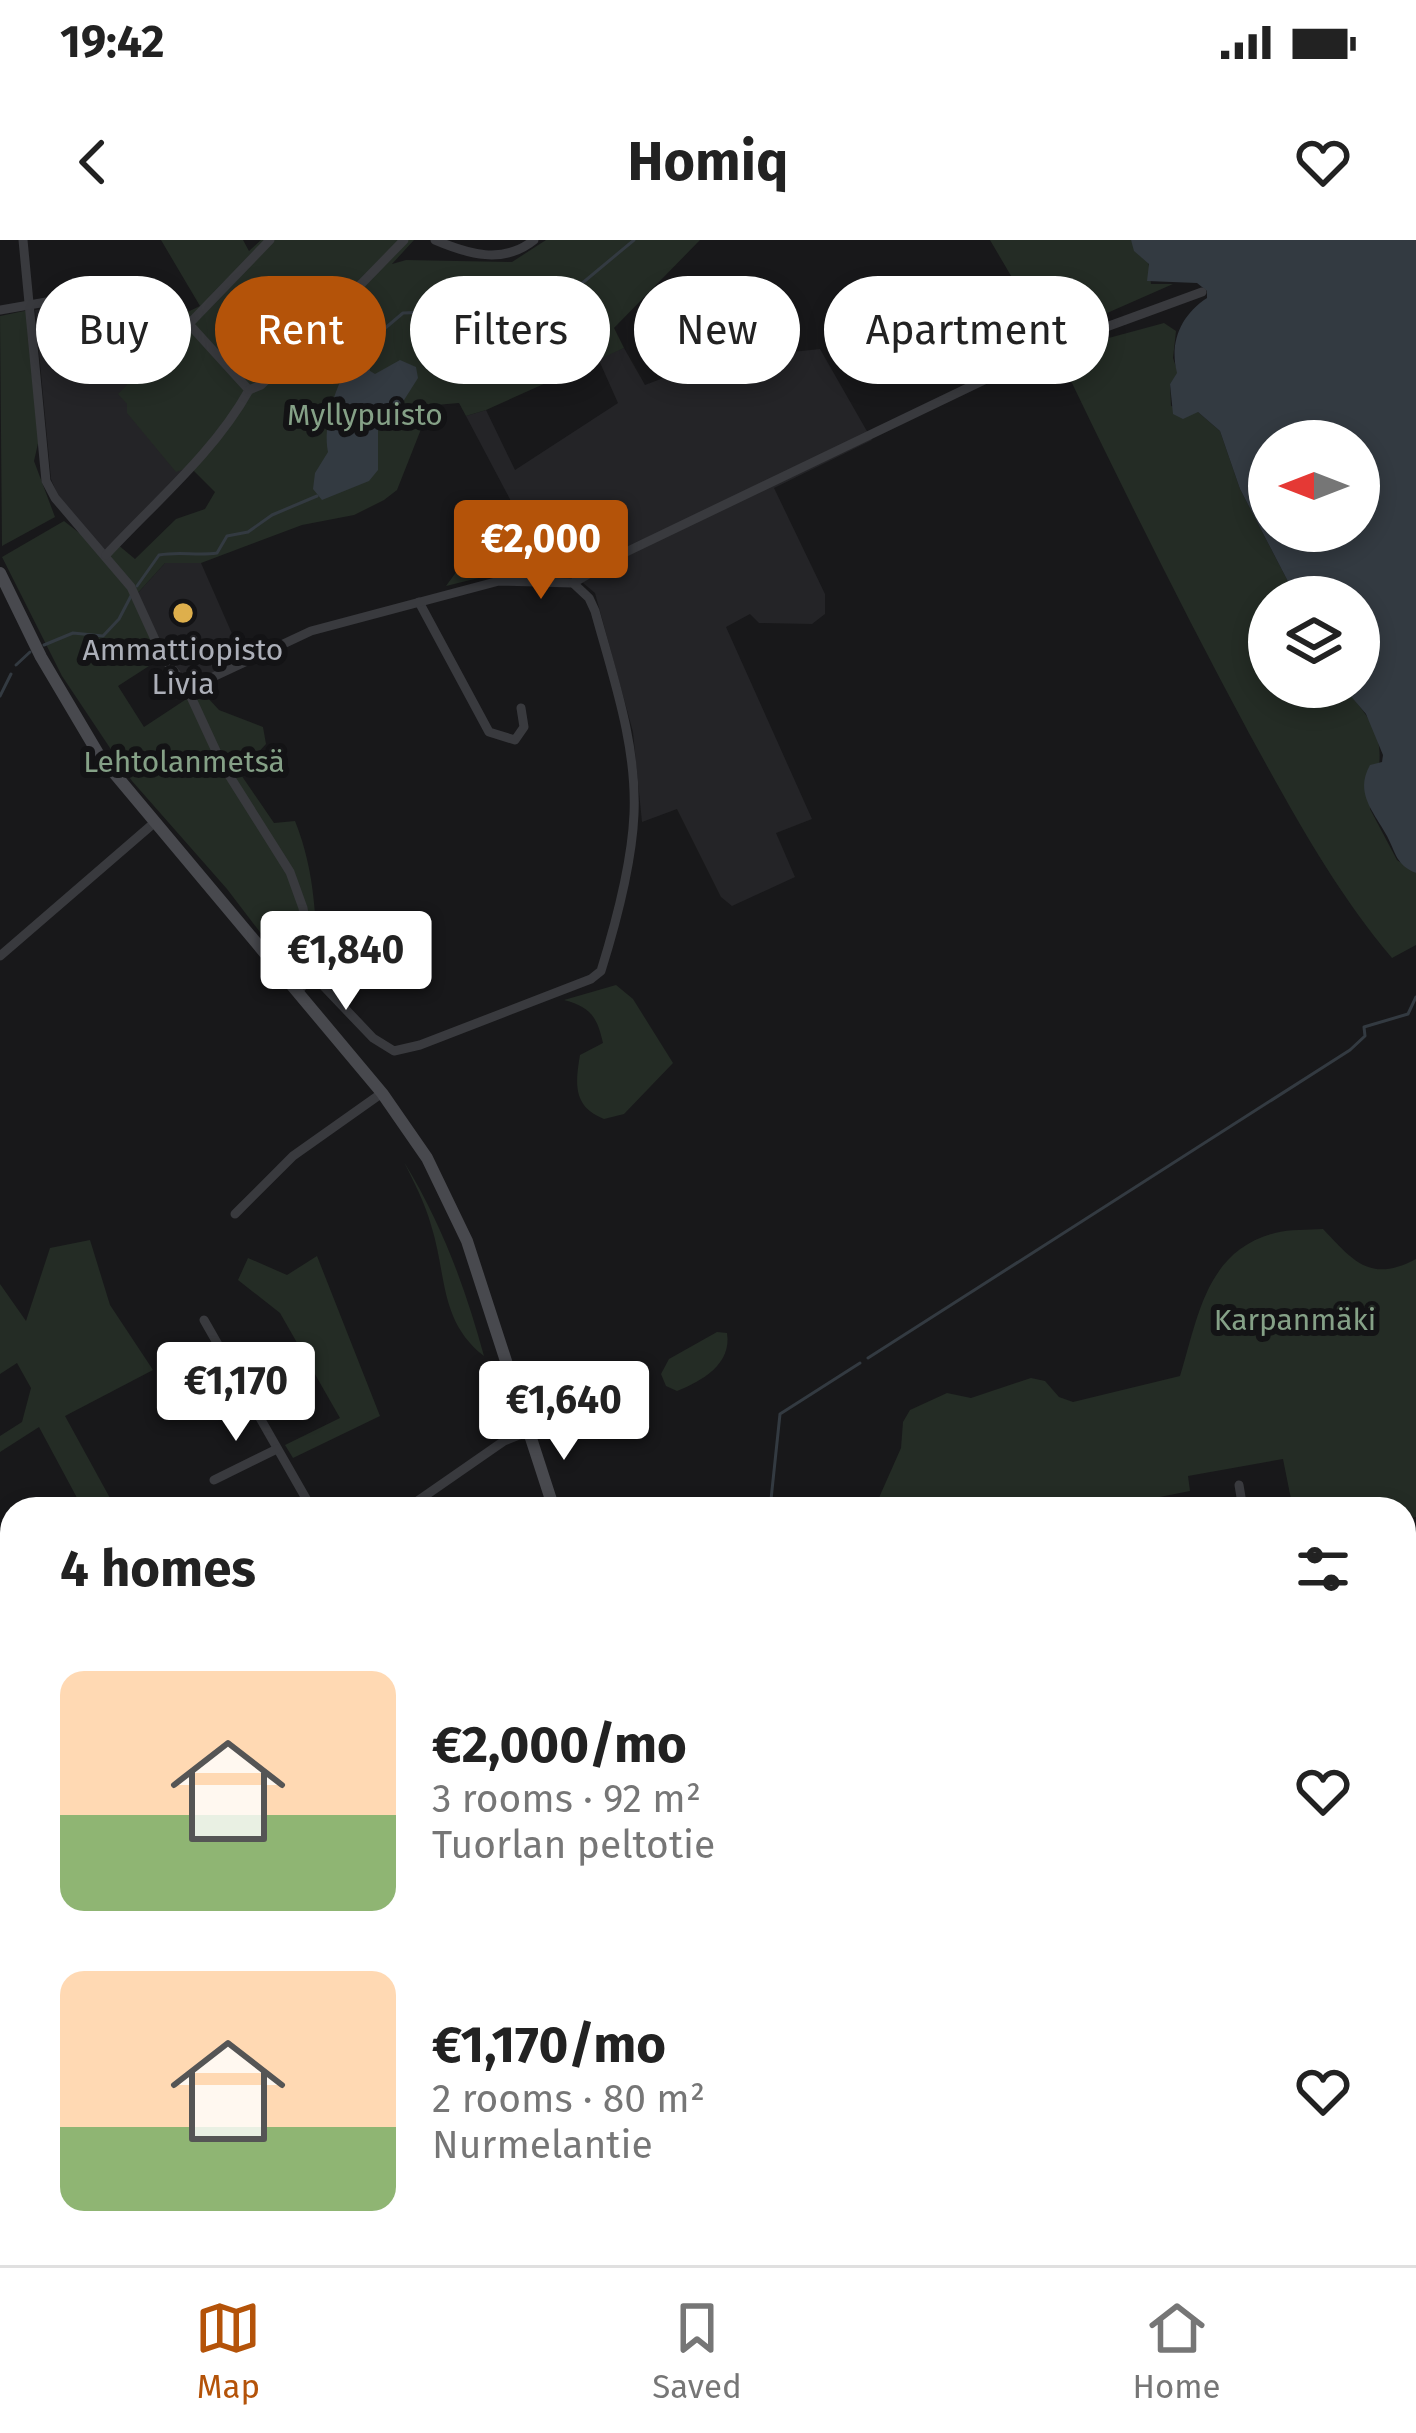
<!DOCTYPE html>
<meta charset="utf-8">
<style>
:root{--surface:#fff;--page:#f2f2f2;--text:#222;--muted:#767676;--line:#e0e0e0;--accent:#b45309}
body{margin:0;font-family:"Fira Sans",sans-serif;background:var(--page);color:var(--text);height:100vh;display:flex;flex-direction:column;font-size:45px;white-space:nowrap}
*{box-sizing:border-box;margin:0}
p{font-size:39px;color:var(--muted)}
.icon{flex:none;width:66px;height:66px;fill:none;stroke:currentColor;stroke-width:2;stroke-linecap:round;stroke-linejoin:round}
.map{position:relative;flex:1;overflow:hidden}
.side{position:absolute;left:0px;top:1257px;width:1416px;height:768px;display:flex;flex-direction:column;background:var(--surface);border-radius:36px 36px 0 0;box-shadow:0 6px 18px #0003}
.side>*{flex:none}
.top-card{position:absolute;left:36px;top:36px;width:1344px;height:108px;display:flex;gap:24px}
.needle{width:78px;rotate:270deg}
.fabs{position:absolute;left:1248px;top:180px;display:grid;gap:24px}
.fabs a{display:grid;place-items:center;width:132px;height:132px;border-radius:50%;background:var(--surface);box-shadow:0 6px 18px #0003;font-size:60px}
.price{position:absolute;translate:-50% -102px;padding:0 27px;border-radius:12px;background:#fff;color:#222;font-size:39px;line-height:78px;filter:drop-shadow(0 3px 6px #0008)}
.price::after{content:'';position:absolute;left:50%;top:72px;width:36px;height:27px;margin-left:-18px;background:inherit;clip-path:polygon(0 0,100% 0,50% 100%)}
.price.on{background:var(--accent);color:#fff}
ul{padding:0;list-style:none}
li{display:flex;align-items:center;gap:36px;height:300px;padding:0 60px}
li span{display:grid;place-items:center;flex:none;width:336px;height:240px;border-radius:24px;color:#555}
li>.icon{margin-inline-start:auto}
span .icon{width:144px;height:144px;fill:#fffc;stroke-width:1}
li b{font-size:51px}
h2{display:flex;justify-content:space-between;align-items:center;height:144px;padding:0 60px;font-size:51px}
.chip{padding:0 42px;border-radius:54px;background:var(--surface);box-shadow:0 6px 18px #0003;font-size:42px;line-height:108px}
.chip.on{background:var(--accent);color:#fff}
.status{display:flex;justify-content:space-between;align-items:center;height:84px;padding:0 60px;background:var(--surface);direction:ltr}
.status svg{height:33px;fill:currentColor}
header{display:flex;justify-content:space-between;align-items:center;height:156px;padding:0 60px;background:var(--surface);font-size:54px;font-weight:700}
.tabs{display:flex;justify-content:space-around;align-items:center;height:168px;border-top:3px solid var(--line);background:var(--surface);font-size:33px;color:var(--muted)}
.tabs a{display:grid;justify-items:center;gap:6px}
.tabs .on{color:var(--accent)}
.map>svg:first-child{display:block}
.built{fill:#242427}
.green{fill:#242c25}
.water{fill:#333a41;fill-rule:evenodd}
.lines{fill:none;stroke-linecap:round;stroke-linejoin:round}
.stream{stroke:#333a41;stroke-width:3}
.street{stroke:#393a3e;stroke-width:9}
.secondary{stroke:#48494e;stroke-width:12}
.poi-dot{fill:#deaf4c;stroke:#131315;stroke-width:4.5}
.labels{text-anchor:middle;stroke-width:12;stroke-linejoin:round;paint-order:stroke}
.park-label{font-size:30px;fill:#85a187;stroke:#131315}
.poi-label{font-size:30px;fill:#acafb8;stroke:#131315}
</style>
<div class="status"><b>19:42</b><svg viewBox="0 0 49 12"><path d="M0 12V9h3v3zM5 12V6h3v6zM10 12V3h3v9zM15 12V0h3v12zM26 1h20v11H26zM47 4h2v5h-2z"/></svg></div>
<header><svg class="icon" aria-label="back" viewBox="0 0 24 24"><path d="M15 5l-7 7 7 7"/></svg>Homiq<svg class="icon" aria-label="heart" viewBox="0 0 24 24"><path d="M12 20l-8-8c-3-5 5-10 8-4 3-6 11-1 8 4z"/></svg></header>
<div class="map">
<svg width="1416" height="2025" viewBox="0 0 1416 2025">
<rect width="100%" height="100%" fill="#18181a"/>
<!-- built -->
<g class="built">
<polygon points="92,54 99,54 102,121 127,121 185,232 106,315 58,256 51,239 35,70 75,64"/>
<polygon points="624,108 645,145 708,121 820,109 872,200 774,248 825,354 825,374 812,384 759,383 750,374 726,387 812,579 776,593 795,637 732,666 721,657 677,569 642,582 633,492 595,353 576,337 548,331 466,176 486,170 515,230 618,163 598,118"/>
<polygon points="165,323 201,323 244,421 196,445 179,440 135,356"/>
<polygon points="908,2013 1022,2013 1026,2025 881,2025 886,2017"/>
</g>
<!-- green -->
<g class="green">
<path d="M161,0H243L249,11L261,0H414L392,24L406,20L512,22L546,0H700L614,88L624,108L486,170L466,176L459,163L436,165L427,174L397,250L384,260L354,275L302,285L201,323H165L135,356L163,417L118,446L144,487L188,458L186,446L196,445L219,470L263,487L266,504L255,516L235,526L274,583L295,581C316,633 316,684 318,739L311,733L302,747L227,649L132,541L62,436L2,317L64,281L106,314L117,304L135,319L176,279L205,269L215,252L190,227L176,232L127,173V164L118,154L127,145V122H106L104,59H127L130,80L179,76L200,66Z"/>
<polygon points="990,0 1131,0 1140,16 1148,19 1151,44 1173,44 1048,99"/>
<polygon points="29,70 39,199 34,221 55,277 2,306 0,76"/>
<path d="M1164,83L1176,91L1173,118L1178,133L1170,144L1171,166L1198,172L1220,191L1240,249L1296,357H1269V447H1343C1387,495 1385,509 1370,569L1397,620L1416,633V705L1392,718C1334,649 1293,573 1250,495C1182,369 1119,241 1057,112Z"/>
<polygon points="523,289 548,331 511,330 446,346 470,313"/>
<path d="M616,745L633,759L673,823L624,874L604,879C573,867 575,844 580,815L603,803C597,776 590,767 564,760Z"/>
<path d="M404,922C442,984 465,1047 484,1116C439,1081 447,1035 431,985C425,963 414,942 404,922Z"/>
<path d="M1323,989C1354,1022 1371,1043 1416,1019V1277L1404,1279V1269H1293L1283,1219L1188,1236L1190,1251L1099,1269L1094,1259L1077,1269H874L901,1208L903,1182L910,1170L947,1153L971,1158L1031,1138L1045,1141L1059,1157L1073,1162L1180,1136C1198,1079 1205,1011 1275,993C1290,989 1308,990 1323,989Z"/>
<polygon points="90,1000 110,1065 153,1130 65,1176 116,1269 83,1269 39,1187 0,1212 0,1196 22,1182 31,1148 17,1123 0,1134 0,1044 26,1081 50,1008"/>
<polygon points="317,1016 380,1176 293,1218 285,1205 340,1178 280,1073 238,1040 248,1018 287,1035"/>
<path d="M717,1092L727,1093C732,1124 702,1141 677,1151L666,1146L661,1134L669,1119Z"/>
<polygon points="1416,1376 1416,1505 1404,1502 1404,1378"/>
<polygon points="179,2013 349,2013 326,2025 183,2025"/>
</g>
<!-- water -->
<g class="water">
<path d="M1131,0H1416V633C1396,625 1396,613 1387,596C1374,572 1354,553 1370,525L1382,522L1383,515L1366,474L1343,447H1359V357H1296L1240,249L1220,191L1198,172L1183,179L1173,174L1170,144L1177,133C1169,102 1181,75 1207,58V51L1197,43L1147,41L1149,24L1134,11ZM1269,201H1359V291H1269Z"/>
<path d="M400,120L416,127L418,138L399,168L388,173L378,189V230L369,241L322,260L313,249L315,233L328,212C323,184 334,153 346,129L362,126L375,134Z"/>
</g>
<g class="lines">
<!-- stream -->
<g class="stream">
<path d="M368,133L370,101L403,73C426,72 472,70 493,78C509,84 521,97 537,102L541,97L533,85L539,74L537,62L556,65L634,0"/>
<path d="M137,346L159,315C180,311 196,316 217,313L227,296L248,292L272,275L317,256"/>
<polyline points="44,405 73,393 103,396 119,379 132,354"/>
<polyline points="16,425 30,412"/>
<polyline points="0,456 11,434"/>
<polyline points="868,1118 1350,810 1365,796 1364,787 1408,774 1416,757"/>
<polyline points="770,1269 780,1174 860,1123"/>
</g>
<!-- street -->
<g class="street">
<polyline points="23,0 46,241 55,258 131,347 163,417 186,446 222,524 290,632 303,668 310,711 311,733 298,753"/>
<path d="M435,0C468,14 503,25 534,0"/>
<path d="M0,70L92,54L164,53L173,57L189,84L249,150C214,213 155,262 106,315"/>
<polyline points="189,84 270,0"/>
<polyline points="249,150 261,145 297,110 404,0"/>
<polyline points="419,362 489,492 515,500 524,487 521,468"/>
<polyline points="186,446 196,445 311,391 499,341 573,343 624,313 1057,105 1202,52"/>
<polyline points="0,716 154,583"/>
<path d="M311,733L373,798L394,811L420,805L591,739L601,731C615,686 632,621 634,574C637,505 613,437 595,371L589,358L573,343"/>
<polyline points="235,974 293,916 382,853"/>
<polyline points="204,1080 312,1269"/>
<polyline points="214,1240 277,1209"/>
<polyline points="1239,1245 1243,1269"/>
<polyline points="406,1269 504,1201 529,1191"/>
<polyline points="0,1317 12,1311"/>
<polyline points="0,1331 12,1354"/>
<polyline points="1404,1334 1416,1332"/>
<polyline points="0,1471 12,1465"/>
<polyline points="0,1804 12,1802"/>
<polyline points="1404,1888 1416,1884"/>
<polyline points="1404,1973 1416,1970"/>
<polyline points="649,2013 653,2025"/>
<polyline points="1187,2013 1190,2025"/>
<polyline points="0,2016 12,2012"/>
<polyline points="528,2025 558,2013"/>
<polyline points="810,2025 851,2013"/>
</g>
<!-- secondary -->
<g class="secondary">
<polyline points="0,333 41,417 99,515 382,853 427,918 467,1001 554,1269"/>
<polyline points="732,2013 735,2025"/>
<polyline points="861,2013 864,2025"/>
<polyline points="1341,2013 1346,2025"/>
</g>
</g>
<!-- markers -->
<circle class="poi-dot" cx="183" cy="373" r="12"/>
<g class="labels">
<!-- park labels -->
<g class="park-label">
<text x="365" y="185">Myllypuisto</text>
<text x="184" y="532">Lehtolanmetsä</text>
<text x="1295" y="1090">Karpanmäki</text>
</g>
<!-- poi labels -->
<g class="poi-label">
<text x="183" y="420">Ammattiopisto<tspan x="183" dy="34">Livia</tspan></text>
</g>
</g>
</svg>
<div class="fabs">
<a><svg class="needle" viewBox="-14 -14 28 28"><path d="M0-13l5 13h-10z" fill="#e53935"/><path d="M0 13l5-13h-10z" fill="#767676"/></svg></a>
<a><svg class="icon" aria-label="layers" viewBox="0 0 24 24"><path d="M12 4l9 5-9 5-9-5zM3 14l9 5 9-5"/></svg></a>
</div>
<b class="price on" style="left:541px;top:362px">€2,000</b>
<b class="price" style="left:346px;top:773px">€1,840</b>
<b class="price" style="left:236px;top:1204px">€1,170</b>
<b class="price" style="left:564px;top:1223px">€1,640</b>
<div class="top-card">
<a class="chip">Buy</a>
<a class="chip on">Rent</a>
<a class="chip">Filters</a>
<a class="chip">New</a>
<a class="chip">Apartment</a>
</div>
<section class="side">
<h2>4 homes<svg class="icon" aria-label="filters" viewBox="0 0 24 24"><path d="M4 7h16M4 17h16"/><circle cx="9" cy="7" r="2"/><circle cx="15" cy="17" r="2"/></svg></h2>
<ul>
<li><span style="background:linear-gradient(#ffd9b3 60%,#8fb573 0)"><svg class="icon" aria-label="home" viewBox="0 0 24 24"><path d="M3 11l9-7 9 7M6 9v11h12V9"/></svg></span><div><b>€2,000/mo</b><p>3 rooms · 92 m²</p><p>Tuorlan peltotie</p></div><svg class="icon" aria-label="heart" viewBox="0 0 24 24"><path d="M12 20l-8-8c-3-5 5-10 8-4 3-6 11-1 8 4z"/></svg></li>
<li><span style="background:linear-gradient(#ffd9b3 65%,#8fb573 0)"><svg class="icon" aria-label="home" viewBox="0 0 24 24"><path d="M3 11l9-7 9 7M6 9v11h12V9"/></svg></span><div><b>€1,170/mo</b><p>2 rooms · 80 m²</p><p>Nurmelantie</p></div><svg class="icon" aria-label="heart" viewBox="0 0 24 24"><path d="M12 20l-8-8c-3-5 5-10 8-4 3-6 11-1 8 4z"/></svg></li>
</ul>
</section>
</div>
<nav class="tabs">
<a class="on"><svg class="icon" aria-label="map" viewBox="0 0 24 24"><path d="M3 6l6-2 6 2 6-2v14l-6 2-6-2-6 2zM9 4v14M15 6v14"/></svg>Map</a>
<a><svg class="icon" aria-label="saved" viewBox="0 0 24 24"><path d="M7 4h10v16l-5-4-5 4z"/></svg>Saved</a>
<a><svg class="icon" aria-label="home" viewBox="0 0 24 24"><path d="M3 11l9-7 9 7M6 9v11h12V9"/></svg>Home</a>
</nav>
